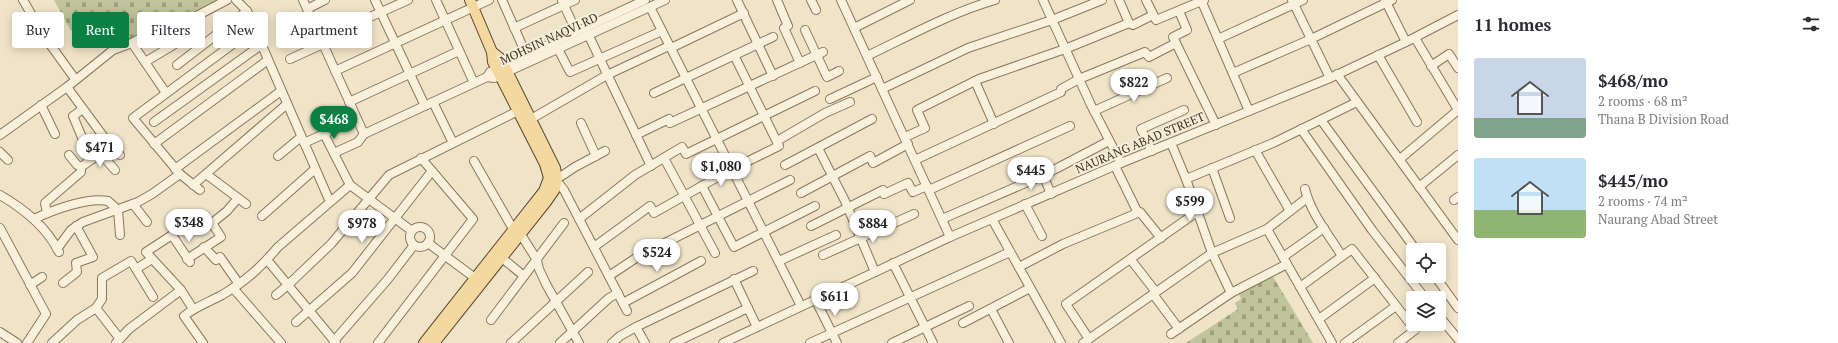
<!DOCTYPE html>
<meta charset="utf-8">
<style>
:root{--surface:#fff;--page:#f2f2f3;--text:#2b2b33;--muted:#7c7c81;--accent:#0b8043}
body{margin:0;font-family:"PT Serif",serif;background:var(--page);color:var(--text);height:100vh;display:flex;flex-direction:column;font-size:15px;white-space:nowrap}
*{box-sizing:border-box;margin:0}
p{font-size:13px;color:var(--muted)}
.icon{flex:none;width:22px;height:22px;fill:none;stroke:currentColor;stroke-width:2;stroke-linecap:round;stroke-linejoin:round}
.map{position:relative;flex:1;overflow:hidden}
.panel{display:flex;flex-direction:column;background:var(--surface);width:380px}
.panel>*{flex:none}
.banner{position:absolute;left:12px;top:12px;width:380px;height:36px;display:flex;gap:8px}
.buttons{position:absolute;left:1406px;top:243px;display:grid;gap:8px}
.buttons a{display:grid;place-items:center;width:40px;height:40px;border-radius:4px;background:var(--surface);box-shadow:0 2px 10px #0003;font-size:20px}
.price{position:absolute;translate:-50% -34px;padding:0 9px;border-radius:14px;background:#fff;color:#222;font-size:13px;line-height:26px;filter:drop-shadow(0 1px 2px #0008)}
.price::after{content:'';position:absolute;left:50%;top:24px;width:12px;height:9px;margin-left:-6px;background:inherit;clip-path:polygon(0 0,100% 0,50% 100%)}
.price.selected{background:var(--accent);color:#fff}
ul{padding:0;list-style:none}
li{display:flex;align-items:center;gap:12px;height:100px;padding:0 16px}
li span{display:grid;place-items:center;flex:none;width:112px;height:80px;border-radius:4px;color:#555}
li>.icon{margin-inline-start:auto}
span .icon{width:48px;height:48px;fill:#fffc;stroke-width:1}
li b{font-size:17px}
h2{display:flex;justify-content:space-between;align-items:center;height:48px;padding:0 16px;font-size:17px}
.pill{padding:0 14px;border-radius:4px;background:var(--surface);box-shadow:0 2px 10px #0003;font-size:14px;line-height:36px}
.pill.selected{background:var(--accent);color:#fff}
main{display:flex;flex:1;min-height:0}
.map>svg:first-child{display:block}
.cemetery{fill:url(#cemetery-stones)}
.lines{fill:none;stroke-linecap:round;stroke-linejoin:round}
.minor-casing{stroke:#8d765c;stroke-width:10}
.major-casing{stroke:#5b4430;stroke-width:12}
.minor{stroke:#faf1dc;stroke-width:8}
.major{stroke:#f3d9a0;stroke-width:10}
.labels{text-anchor:middle;stroke-width:4;stroke-linejoin:round;paint-order:stroke}
.street-label{font-size:12px;fill:#3d2e20;stroke:#f7eed8}
</style>
<main>
<div class="map">
<svg width="1458" height="343" viewBox="0 0 1458 343">
<defs>
<pattern id="cemetery-stones" width="16" height="16" patternUnits="userSpaceOnUse"><rect width="16" height="16" fill="#bfc49a"/><path d="M2 7V4a2 2 0 0 1 4 0v3zM10 15v-3a2 2 0 0 1 4 0v3z" fill="#9ca07d"/></pattern>
</defs>
<rect width="100%" height="100%" fill="#f0e4c8"/>
<!-- cemetery -->
<g class="cemetery">
<polygon points="54,0 223,0 188,18 159,26 119,45 111,21 71,31"/>
<polygon points="1272,275 1313,343 1186,343 1238,309 1235,303 1241,299 1239,294"/>
</g>
<g class="lines">
<defs>
<g id="minor">
<polyline points="23,0 44,36 75,79"/>
<polyline points="236,0 247,11 330,202"/>
<polyline points="303,0 364,134"/>
<polyline points="375,0 425,106"/>
<polyline points="436,0 474,83"/>
<polyline points="502,0 526,54"/>
<polyline points="737,0 773,76"/>
<polyline points="777,0 788,26 784,28 800,63"/>
<polyline points="811,0 816,10"/>
<polyline points="841,0 950,237"/>
<polyline points="1043,0 1091,105 1121,163"/>
<polyline points="1119,0 1129,23"/>
<polyline points="1146,0 1156,20 1204,0"/>
<polyline points="1201,0 1249,111"/>
<polyline points="1292,0 1330,78"/>
<polyline points="1385,0 1406,42"/>
<polyline points="562,1 576,31"/>
<polyline points="650,7 801,306"/>
<polyline points="307,9 325,0"/>
<polyline points="1179,11 1187,30 1173,37 1216,125"/>
<polyline points="330,23 334,33 408,0"/>
<polyline points="514,28 575,0"/>
<polyline points="854,28 910,0"/>
<polyline points="805,30 827,77 839,71"/>
<polyline points="588,34 651,166"/>
<polyline points="1218,39 1303,0"/>
<polyline points="132,43 166,93"/>
<polyline points="671,48 744,13"/>
<polyline points="558,49 570,72 662,31"/>
<polyline points="1378,55 1417,122"/>
<path d="M867,56C909,36 950,13 995,0"/>
<polyline points="290,59 323,44"/>
<polyline points="145,62 190,35"/>
<polyline points="177,65 247,11"/>
<polyline points="1431,66 1449,54 1458,68"/>
<polyline points="335,71 489,0"/>
<polyline points="1233,73 1311,39 1392,0"/>
<polyline points="1337,74 1458,240"/>
<polyline points="487,77 494,78 665,0"/>
<polyline points="975,81 994,124"/>
<polyline points="67,87 109,144 120,155"/>
<polyline points="882,89 968,48 1052,20 1102,0"/>
<polyline points="654,93 773,37"/>
<polyline points="830,99 877,77"/>
<polyline points="349,102 459,51"/>
<polyline points="433,102 453,143"/>
<polyline points="41,105 55,134"/>
<polyline points="83,109 73,116 86,147 85,151 89,161"/>
<polyline points="1094,111 1167,78"/>
<polyline points="531,119 607,75 669,46"/>
<polyline points="1321,120 1416,250"/>
<polyline points="154,122 261,45"/>
<polyline points="581,123 596,156"/>
<polyline points="1301,129 1372,230 1425,298"/>
<polyline points="324,134 350,185 412,231"/>
<polyline points="0,135 67,87 113,50 132,43 159,28 189,20 227,0"/>
<polyline points="636,135 669,119 670,123 823,52"/>
<polyline points="905,137 925,128 917,110 979,79 1065,49 1129,23 1133,25 1153,15"/>
<polyline points="777,141 825,113 850,102"/>
<polyline points="304,143 357,119"/>
<polyline points="1171,143 1186,179 1212,253 1231,293"/>
<polyline points="154,144 268,60"/>
<polyline points="818,148 845,201 875,272"/>
<polyline points="1255,150 1290,211"/>
<polyline points="1152,151 1141,129 1184,110"/>
<polyline points="0,152 8,160"/>
<polyline points="100,153 115,170"/>
<polyline points="334,153 358,142 364,134 487,77 490,72 645,0"/>
<polyline points="69,155 77,165 81,167"/>
<polyline points="278,156 301,137"/>
<polyline points="664,158 715,253"/>
<polyline points="1400,159 1458,110 1415,38"/>
<polyline points="915,160 1061,92 1061,89 1079,79 1145,52 1149,57 1176,43"/>
<polyline points="474,161 513,229"/>
<polyline points="785,165 872,119"/>
<polyline points="1115,166 1138,213"/>
<polyline points="1212,168 1230,218"/>
<polyline points="175,169 281,91"/>
<polyline points="206,174 246,204"/>
<polyline points="1043,175 1051,194"/>
<polyline points="557,179 575,167 605,151"/>
<polyline points="1186,179 1273,143 1357,102"/>
<polyline points="557,181 564,190 627,311"/>
<polyline points="193,185 287,104"/>
<polyline points="702,186 734,247 815,206"/>
<polyline points="1419,187 1458,155"/>
<path d="M1305,189C1311,214 1329,235 1342,256"/>
<polyline points="200,190 180,174 133,118 245,35 255,31"/>
<polyline points="929,190 1070,126"/>
<polyline points="801,193 870,156 873,163 908,144"/>
<path d="M0,195C24,209 46,226 59,252"/>
<polyline points="1454,200 1458,197"/>
<polyline points="133,204 147,222"/>
<polyline points="1025,204 1042,236"/>
<polyline points="47,213 45,203 81,172 81,167 111,146"/>
<polyline points="262,216 315,169"/>
<path d="M34,219C53,210 87,197 108,201L118,210L120,235"/>
<polyline points="579,219 635,175 682,147 686,154 815,91"/>
<polyline points="942,219 1044,175 1109,141"/>
<polyline points="992,219 1061,343"/>
<polyline points="811,226 883,190 884,194 908,183 913,192 927,186"/>
<circle cx="420" cy="237" r="10"/>
<polyline points="0,228 46,314 27,343"/>
<polyline points="1267,229 1332,343"/>
<polyline points="518,230 537,260 539,269 546,284 579,343"/>
<polyline points="428,243 475,278"/>
<polyline points="204,247 216,260 220,257 239,284"/>
<polyline points="594,247 650,206 654,213 732,169 779,146 734,55"/>
<polyline points="57,249 71,230 83,222 138,202 152,194 180,174"/>
<polyline points="497,254 524,276"/>
<polyline points="823,255 914,214"/>
<polyline points="1283,257 1324,228"/>
<polyline points="187,259 221,237 212,223 227,211 238,198"/>
<polyline points="1131,260 1156,292"/>
<polyline points="268,261 336,343"/>
<polyline points="779,261 836,235"/>
<polyline points="190,262 172,235 146,252 181,290 193,309"/>
<polyline points="893,263 933,343"/>
<polyline points="1019,267 1063,244 1140,212 1161,238"/>
<polyline points="136,269 152,259"/>
<polyline points="609,276 639,256 790,180"/>
<polyline points="1435,276 1458,308"/>
<polyline points="734,279 757,327"/>
<polyline points="63,283 77,272 76,263 93,257 76,226"/>
<polyline points="30,285 42,277"/>
<polyline points="1300,287 1352,249 1415,330 1398,343"/>
<polyline points="233,288 281,343"/>
<polyline points="1153,294 1179,329"/>
<polyline points="276,295 288,285 331,244 389,175 518,111"/>
<polyline points="815,299 837,343"/>
<polyline points="623,303 701,261"/>
<polyline points="96,308 120,339"/>
<polyline points="991,309 1009,343"/>
<polyline points="1439,316 1458,339"/>
<polyline points="1319,319 1375,278"/>
<polyline points="491,320 564,223"/>
<polyline points="296,322 352,273 432,171"/>
<polyline points="963,323 1030,288"/>
<polyline points="636,327 645,343"/>
<polyline points="0,332 17,343"/>
<polyline points="1171,334 1231,293 1287,264"/>
<polyline points="1089,339 1066,304 1197,212"/>
<polyline points="334,341 388,279 414,245"/>
<polyline points="52,343 77,320 96,308 102,299 102,278 131,261 153,297"/>
<polyline points="116,343 129,329 181,290"/>
<path d="M203,343L184,316C195,307 209,302 222,295C246,281 260,268 278,247L350,185"/>
<polyline points="378,343 473,219 421,158"/>
<polyline points="511,343 588,272"/>
<polyline points="560,343 609,298 618,293"/>
<polyline points="612,343 620,336 636,327 753,271"/>
<polyline points="674,343 748,308"/>
<polyline points="723,343 950,237 1121,163 1330,78 1406,42 1458,15"/>
<polyline points="810,343 1010,252"/>
<polyline points="892,343 969,306"/>
<polyline points="1083,343 1212,253 1267,229 1307,198"/>
<polyline points="1345,343 1396,306"/>
</g>
<g id="major">
<polyline points="424,343 544,191 549,178 545,164 493,62 492,52 470,0"/>
<polyline points="434,343 546,202 555,189 557,179 555,168 501,59 492,52"/>
</g>
</defs>
<!-- minor casing -->
<use href="#minor" class="minor-casing"/>
<!-- major casing -->
<use href="#major" class="major-casing"/>
<!-- minor -->
<use href="#minor" class="minor"/>
<!-- major -->
<use href="#major" class="major"/>
</g>
<g class="labels">
<!-- street labels -->
<g class="street-label">
<text transform="translate(549 39) rotate(-25)" y="4">MOHSIN NAQVI RD</text>
<text transform="translate(1140 143) rotate(-23)" y="4">NAURANG ABAD STREET</text>
</g>
</g>
</svg>
<div class="buttons">
<a><svg class="icon" aria-label="locate" viewBox="0 0 24 24"><circle cx="12" cy="12" r="6"/><path d="M12 2v4M12 18v4M2 12h4M18 12h4"/></svg></a>
<a><svg class="icon" aria-label="layers" viewBox="0 0 24 24"><path d="M12 4l9 5-9 5-9-5zM3 14l9 5 9-5"/></svg></a>
</div>
<b class="price" style="left:1134px;top:103px">$822</b>
<b class="price selected" style="left:334px;top:140px">$468</b>
<b class="price" style="left:100px;top:168px">$471</b>
<b class="price" style="left:721px;top:187px">$1,080</b>
<b class="price" style="left:1031px;top:191px">$445</b>
<b class="price" style="left:1190px;top:222px">$599</b>
<b class="price" style="left:189px;top:243px">$348</b>
<b class="price" style="left:362px;top:244px">$978</b>
<b class="price" style="left:873px;top:244px">$884</b>
<b class="price" style="left:657px;top:273px">$524</b>
<b class="price" style="left:835px;top:317px">$611</b>
<div class="banner">
<a class="pill">Buy</a>
<a class="pill selected">Rent</a>
<a class="pill">Filters</a>
<a class="pill">New</a>
<a class="pill">Apartment</a>
</div>
</div>
<section class="panel">
<h2>11 homes<svg class="icon" aria-label="filters" viewBox="0 0 24 24"><path d="M4 7h16M4 17h16"/><circle cx="9" cy="7" r="2"/><circle cx="15" cy="17" r="2"/></svg></h2>
<ul>
<li><span style="background:linear-gradient(#c9d6e8 75%,#7fa58c 0)"><svg class="icon" aria-label="home" viewBox="0 0 24 24"><path d="M3 11l9-7 9 7M6 9v11h12V9"/></svg></span><div><b>$468/mo</b><p>2 rooms · 68 m²</p><p>Thana B Division Road</p></div></li>
<li><span style="background:linear-gradient(#bfe0f5 65%,#8fb573 0)"><svg class="icon" aria-label="home" viewBox="0 0 24 24"><path d="M3 11l9-7 9 7M6 9v11h12V9"/></svg></span><div><b>$445/mo</b><p>2 rooms · 74 m²</p><p>Naurang Abad Street</p></div></li>
</ul>
</section>
</main>
